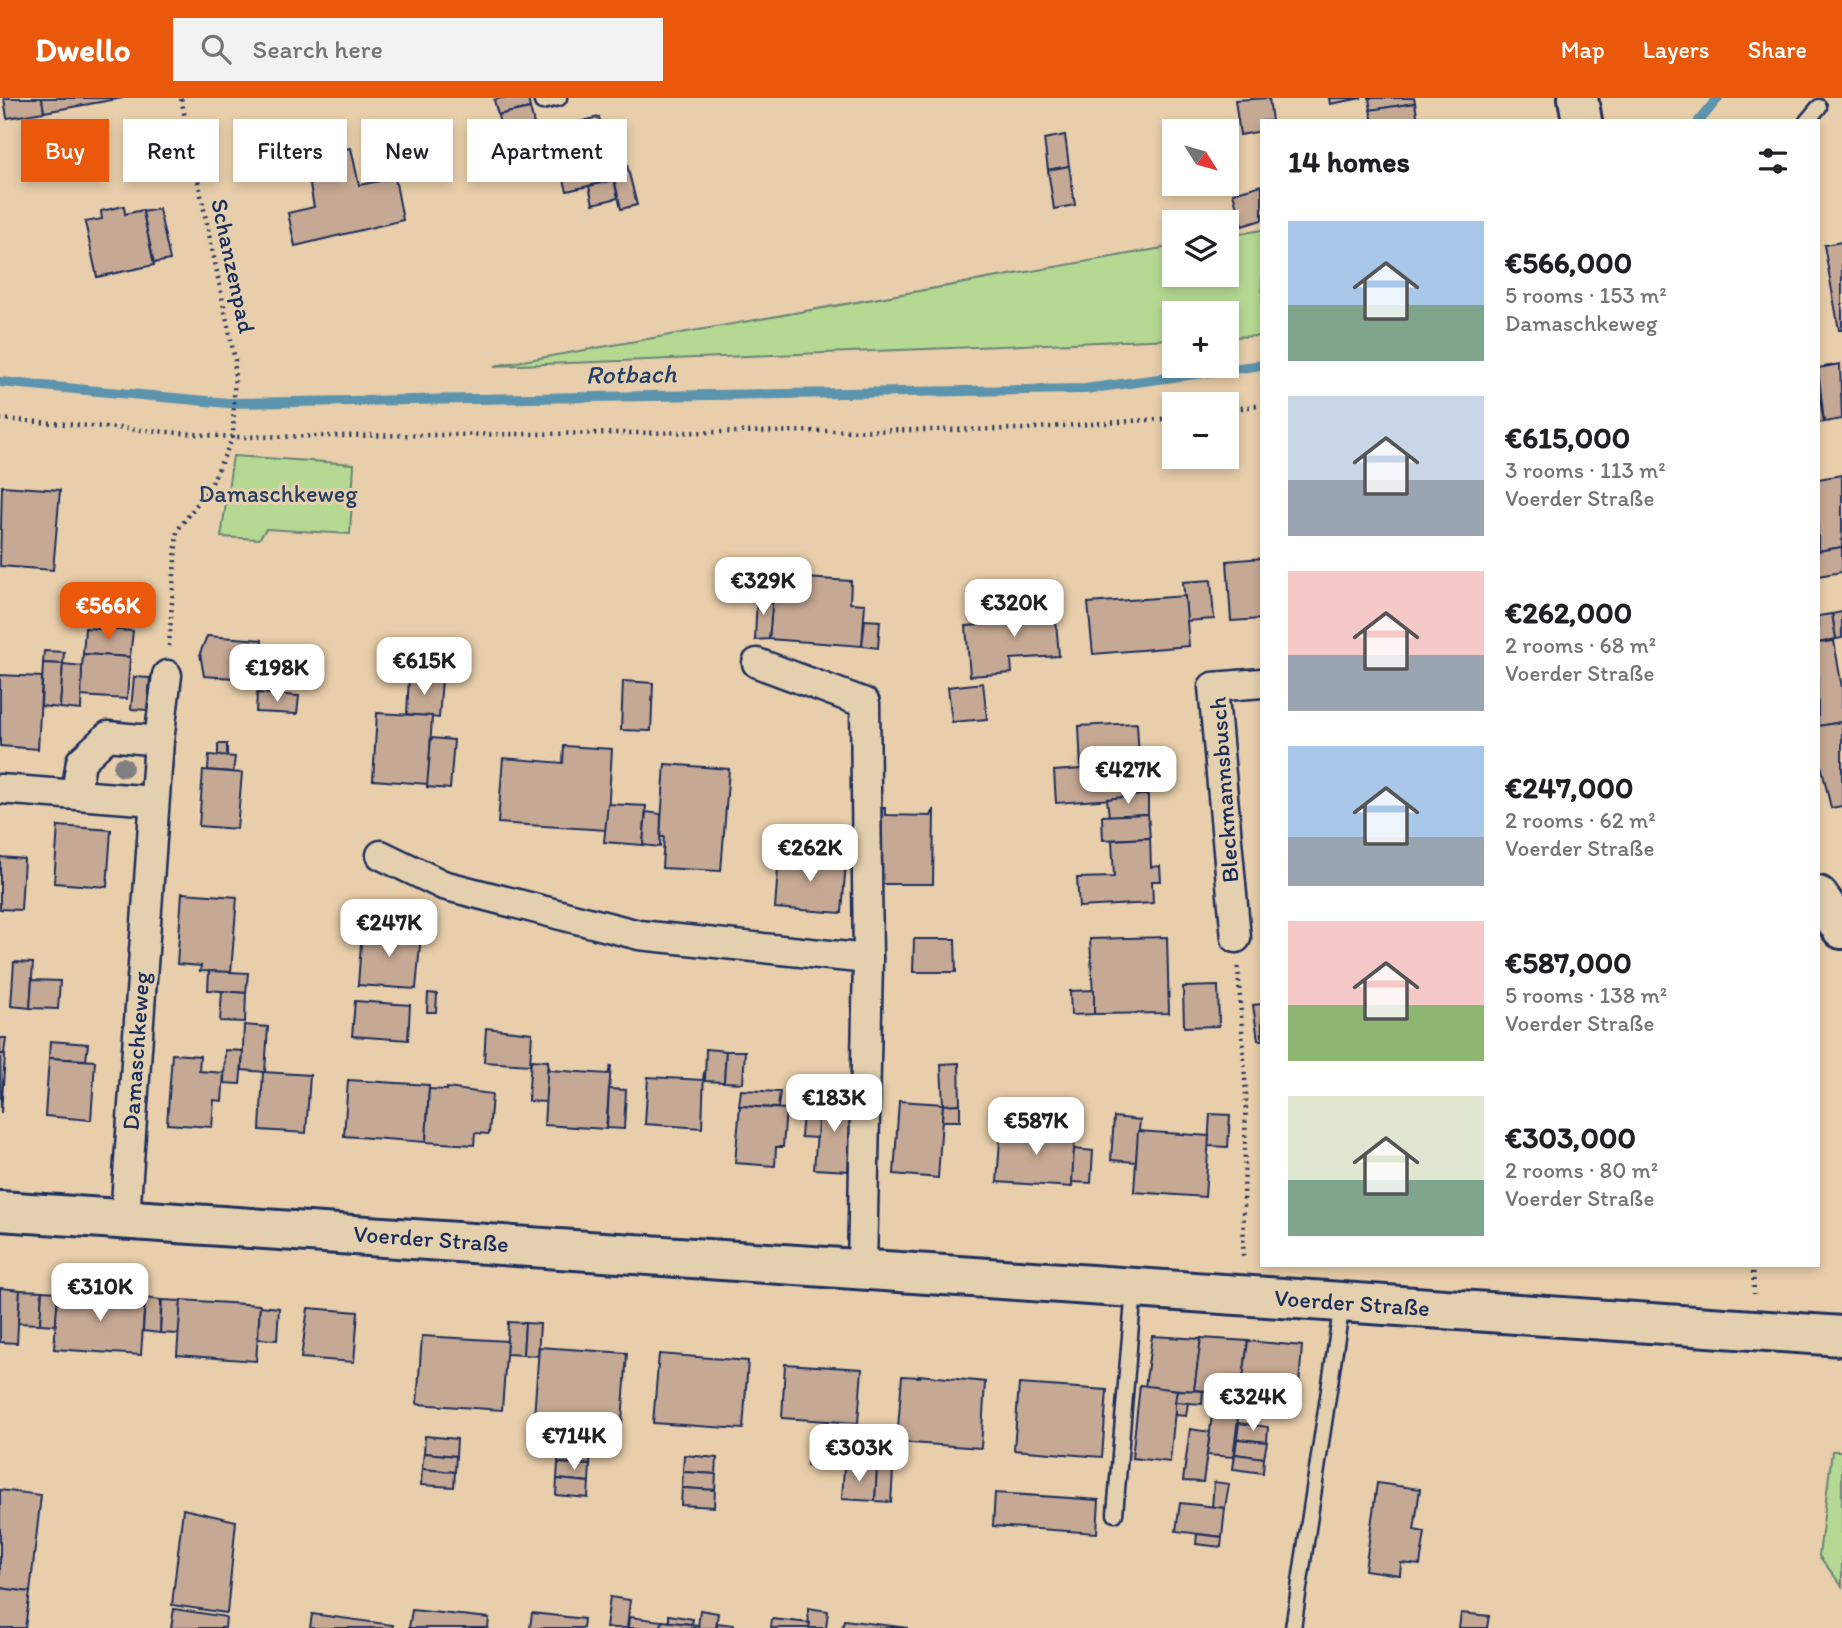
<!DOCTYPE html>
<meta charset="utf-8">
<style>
:root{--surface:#fff;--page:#f2f2f2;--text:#202124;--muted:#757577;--accent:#ea580c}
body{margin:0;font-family:Itim,sans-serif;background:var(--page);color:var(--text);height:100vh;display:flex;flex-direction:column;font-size:26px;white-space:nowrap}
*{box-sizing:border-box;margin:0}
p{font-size:23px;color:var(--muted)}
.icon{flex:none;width:38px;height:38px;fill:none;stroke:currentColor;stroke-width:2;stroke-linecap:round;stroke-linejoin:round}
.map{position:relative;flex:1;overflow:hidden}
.side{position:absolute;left:1260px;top:21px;width:560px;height:1148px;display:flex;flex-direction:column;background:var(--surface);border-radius:0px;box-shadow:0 4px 10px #0003}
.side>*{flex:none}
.banner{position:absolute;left:21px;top:21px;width:665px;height:63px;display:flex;gap:14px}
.needle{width:46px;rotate:127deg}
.fabs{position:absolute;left:1162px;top:21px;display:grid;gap:14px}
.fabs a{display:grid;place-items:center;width:77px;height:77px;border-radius:0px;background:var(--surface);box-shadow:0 4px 10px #0003;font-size:35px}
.price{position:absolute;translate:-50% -60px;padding:0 16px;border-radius:14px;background:#fff;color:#222;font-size:23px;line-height:46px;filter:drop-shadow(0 2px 4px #0008)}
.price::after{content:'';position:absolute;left:50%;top:42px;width:21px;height:16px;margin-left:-10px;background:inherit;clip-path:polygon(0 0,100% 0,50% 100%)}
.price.active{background:var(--accent);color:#fff}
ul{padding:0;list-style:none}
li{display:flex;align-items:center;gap:21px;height:175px;padding:0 28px}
li span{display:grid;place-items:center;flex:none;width:196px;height:140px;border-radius:0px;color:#555}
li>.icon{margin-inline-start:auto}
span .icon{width:84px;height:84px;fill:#fffc;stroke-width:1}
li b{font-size:30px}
h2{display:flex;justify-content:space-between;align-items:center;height:84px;padding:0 28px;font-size:30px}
.pill{padding:0 24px;border-radius:0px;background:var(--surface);box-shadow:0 4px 10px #0003;font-size:24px;line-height:63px}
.pill.active{background:var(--accent);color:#fff}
header{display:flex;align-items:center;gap:42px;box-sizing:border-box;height:98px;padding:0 35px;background:var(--accent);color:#fff}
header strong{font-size:33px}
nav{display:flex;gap:38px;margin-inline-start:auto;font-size:24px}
.search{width:490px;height:63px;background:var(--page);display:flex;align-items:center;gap:18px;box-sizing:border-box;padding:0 24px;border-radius:0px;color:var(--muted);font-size:26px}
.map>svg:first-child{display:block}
.green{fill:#b5d993;stroke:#688478;stroke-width:2}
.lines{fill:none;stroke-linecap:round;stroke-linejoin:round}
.stream{stroke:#5c94ad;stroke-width:10}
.building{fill:#c6a994;stroke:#1b2f5e;stroke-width:2}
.lane-casing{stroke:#1b2f5e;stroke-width:19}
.street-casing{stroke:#1b2f5e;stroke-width:33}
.secondary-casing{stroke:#1b2f5e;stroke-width:44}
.path{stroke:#1b2f5e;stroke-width:4.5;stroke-dasharray:2 5;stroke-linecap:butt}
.lane{stroke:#e4d0ae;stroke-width:14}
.street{stroke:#e4d0ae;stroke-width:28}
.secondary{stroke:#e4d0ae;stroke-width:38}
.tree{fill:#808083}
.labels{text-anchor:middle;stroke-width:6;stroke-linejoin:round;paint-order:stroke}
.street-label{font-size:24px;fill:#1b2f5e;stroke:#e4d0ae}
.park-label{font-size:24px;fill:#2a4063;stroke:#e4d0ae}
.water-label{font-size:26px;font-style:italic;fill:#26406b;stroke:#e4d0ae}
</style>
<header>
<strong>Dwello</strong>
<div class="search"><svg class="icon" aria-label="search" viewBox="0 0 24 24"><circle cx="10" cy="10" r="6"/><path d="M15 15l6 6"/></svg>Search here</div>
<nav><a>Map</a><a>Layers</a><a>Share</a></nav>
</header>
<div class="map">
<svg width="1842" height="1530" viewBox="0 0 1842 1530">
<rect width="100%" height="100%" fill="#e8ceaa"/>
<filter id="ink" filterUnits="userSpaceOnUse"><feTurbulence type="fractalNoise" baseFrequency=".0143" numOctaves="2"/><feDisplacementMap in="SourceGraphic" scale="14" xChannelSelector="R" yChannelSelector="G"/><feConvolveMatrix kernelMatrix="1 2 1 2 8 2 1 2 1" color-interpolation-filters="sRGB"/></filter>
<g filter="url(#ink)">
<!-- green -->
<g class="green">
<polygon points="1262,132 1262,238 1227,239 1227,215 1174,215 1174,241 494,268 1174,148 1174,177 1227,177 1227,138"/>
<polygon points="233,358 354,366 350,436 266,431 259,441 221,439"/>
<polygon points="1832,1353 1842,1353 1842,1488 1819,1458"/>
</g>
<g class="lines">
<!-- stream -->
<g class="stream">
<polyline points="1699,23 1718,0"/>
<polyline points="0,284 228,305 1085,291 1262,267"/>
</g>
</g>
<!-- building -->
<g class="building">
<polygon points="4,0 42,0 44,14 7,20"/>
<polygon points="42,0 123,0 44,14"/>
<polygon points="501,0 528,0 530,10 498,17 494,2"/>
<polygon points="1269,0 1272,23 1262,23 1262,33 1240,37 1235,2"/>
<polygon points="1329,0 1362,0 1330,6"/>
<polygon points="1414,0 1415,5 1371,12 1369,0"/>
<polygon points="1415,5 1418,23 1373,23 1370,12"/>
<polygon points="530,10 534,26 501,33 498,17"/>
<polygon points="599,19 614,82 567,93 563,78 548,82 537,34"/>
<polygon points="1065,37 1069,68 1048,72 1044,41"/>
<polygon points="351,50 359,87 395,80 403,122 295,148 288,115 314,109 305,59"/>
<polygon points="625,59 637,107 621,111 610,63"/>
<polygon points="1069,68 1075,107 1054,111 1048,72"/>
<polygon points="614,82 618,100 593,106 589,88"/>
<polygon points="1262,87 1262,122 1242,128 1233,95"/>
<polygon points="124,108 125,116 143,112 154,167 97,179 85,124 102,121 101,113"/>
<polygon points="159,111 170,162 154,165 143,114"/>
<polygon points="1842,144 1842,232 1839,232 1824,147"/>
<polygon points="1840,266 1842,321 1824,324 1818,270"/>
<polygon points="1818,292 1824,324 1818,325"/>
<polygon points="1842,377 1842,449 1818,453 1818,381"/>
<polygon points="2,388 60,392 53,472 0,468"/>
<polygon points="1842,449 1842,474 1818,478 1818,453"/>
<polygon points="1262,460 1262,521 1231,523 1227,463"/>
<polygon points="774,478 851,483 850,505 865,506 862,548 769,541"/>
<polygon points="1211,482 1214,521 1187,523 1183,484"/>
<polygon points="757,496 773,498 769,541 755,542"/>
<polygon points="1185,498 1189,548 1093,556 1088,505"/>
<polygon points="1054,500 1059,558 1011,561 1012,575 970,578 966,528 1020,524 1018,503"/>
<polygon points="1842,514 1842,540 1836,541 1832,516"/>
<polygon points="1832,516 1836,541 1818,545 1818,518"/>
<polygon points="865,522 880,523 878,550 862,548"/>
<polygon points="85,530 133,533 130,559 83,556"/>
<polygon points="207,538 262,542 261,563 266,563 265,582 249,581 249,585 239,585 235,580 204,578 200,555"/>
<polygon points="1834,543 1842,590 1842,624 1818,628 1818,545"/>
<polygon points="44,553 64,554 63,566 43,565"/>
<polygon points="83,556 130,559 127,601 80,598"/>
<polygon points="43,565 63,566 60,610 41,608"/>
<polygon points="63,566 82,568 81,612 60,610"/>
<polygon points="0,577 42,579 38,651 0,648"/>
<polygon points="134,579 150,580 147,612 131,611"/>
<polygon points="409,579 442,581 439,620 407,616"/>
<polygon points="623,583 653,585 651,633 621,632"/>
<polygon points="983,585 987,621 952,624 948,589"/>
<polygon points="257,595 299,598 297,616 256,614"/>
<polygon points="377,615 432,618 428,686 373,682"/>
<polygon points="1842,624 1842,708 1831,710 1818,654 1818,628"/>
<polygon points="1137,625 1141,699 1056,705 1054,673 1081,671 1079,628"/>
<polygon points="431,640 454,642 450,691 427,689"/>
<polygon points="218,646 227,646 227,658 218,657"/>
<polygon points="564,648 612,651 607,732 498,725 503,660 563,665"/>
<polygon points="209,657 235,659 233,674 208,672"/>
<polygon points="665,666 729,671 721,773 662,770 664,739 660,739"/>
<polygon points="203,672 242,675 237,731 199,728"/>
<polygon points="1141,697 1148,697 1148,716 1109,718 1107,701"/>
<polygon points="608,706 646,708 643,747 604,744"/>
<polygon points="882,710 885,710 885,717 931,718 934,711 933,786 881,786"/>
<polygon points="646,714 661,716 660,749 643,747"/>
<polygon points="1148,716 1150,740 1103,742 1102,718"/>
<polygon points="58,728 111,732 107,789 54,785"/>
<polygon points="1150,740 1151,769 1160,768 1161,783 1152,783 1153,805 1079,809 1077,780 1114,779 1112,742"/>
<polygon points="779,758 846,763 842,815 775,810"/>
<polygon points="0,759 24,761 21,812 0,811"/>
<polygon points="182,795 237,799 231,874 200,873 201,868 177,866"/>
<polygon points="362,832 421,836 416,891 358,887"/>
<polygon points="1167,839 1169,915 1094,916 1090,841"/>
<polygon points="914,841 955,841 956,874 913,874"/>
<polygon points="14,864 33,865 30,910 11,908"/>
<polygon points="209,873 248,875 246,895 208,892"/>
<polygon points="32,882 60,883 58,911 30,910"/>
<polygon points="1218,888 1219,928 1184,929 1183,889"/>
<polygon points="1094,892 1094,916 1071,917 1070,893"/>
<polygon points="222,893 246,895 245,924 220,923"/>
<polygon points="428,895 437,896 436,914 427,914"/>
<polygon points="355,903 410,907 408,942 352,938"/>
<polygon points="1262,906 1262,942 1258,942 1253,907"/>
<polygon points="244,927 268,929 265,974 242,972"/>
<polygon points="486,930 532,935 530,967 484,964"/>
<polygon points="0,940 6,940 4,956 0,956"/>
<polygon points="50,943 88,946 86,962 49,960"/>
<polygon points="706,951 726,953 724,984 705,983"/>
<polygon points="225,952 243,953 240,986 224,985"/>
<polygon points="726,953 745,953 743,985 724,984"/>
<polygon points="0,956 5,956 5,958 1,1015"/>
<polygon points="172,956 200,958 199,973 224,975 222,1003 214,1002 212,1029 167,1026"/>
<polygon points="49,960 95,963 91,1022 45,1018"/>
<polygon points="531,962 548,963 546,1004 528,1003"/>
<polygon points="548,963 549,972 608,976 611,967 606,1031 544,1027"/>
<polygon points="959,965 960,1006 943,1007 941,966"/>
<polygon points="263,974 310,977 306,1035 260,1032"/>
<polygon points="704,974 702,1030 645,1026 648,979 703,982"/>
<polygon points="348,982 429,987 426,1044 344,1038"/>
<polygon points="447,990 492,996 489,1036 475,1035 474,1047 426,1044 429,991 447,992"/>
<polygon points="609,991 626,992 624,1031 607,1030"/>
<polygon points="741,992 780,994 778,1010 739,1008"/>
<polygon points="820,998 853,1000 848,1073 814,1071"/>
<polygon points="804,1003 819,1005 817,1040 801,1039"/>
<polygon points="899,1003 943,1006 938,1080 894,1076"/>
<polygon points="960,1006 960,1023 942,1023 943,1007"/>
<polygon points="740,1008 786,1011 783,1049 776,1049 775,1068 735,1065"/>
<polygon points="1210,1016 1230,1017 1228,1049 1208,1048"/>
<polygon points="1114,1019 1140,1022 1136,1064 1111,1062"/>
<polygon points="1001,1028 1075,1033 1072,1089 997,1084"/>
<polygon points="1138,1033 1209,1038 1205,1099 1134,1094"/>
<polygon points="1074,1051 1093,1053 1091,1085 1072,1084"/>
<polygon points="0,1190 20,1192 17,1245 0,1244"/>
<polygon points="20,1192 42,1193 40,1226 18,1225"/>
<polygon points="42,1193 58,1194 56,1227 40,1226"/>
<polygon points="58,1193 145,1199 141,1257 54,1251"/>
<polygon points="145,1200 161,1202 160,1235 143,1233"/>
<polygon points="162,1202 181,1203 179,1236 160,1235"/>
<polygon points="181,1202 260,1207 256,1263 177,1257"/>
<polygon points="260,1208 279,1210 277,1242 258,1241"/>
<polygon points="308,1210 358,1214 354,1264 301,1260"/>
<polygon points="508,1224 525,1225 523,1257 506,1256"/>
<polygon points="525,1225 540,1226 538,1258 523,1257"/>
<polygon points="422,1238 507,1243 502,1312 417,1306"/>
<polygon points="1152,1238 1201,1241 1194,1293 1145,1289"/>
<polygon points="1201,1240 1248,1243 1233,1359 1207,1357 1214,1301 1220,1294 1194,1292"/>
<polygon points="1248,1243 1302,1248 1298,1300 1241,1295"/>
<polygon points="539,1249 627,1255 622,1325 534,1319"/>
<polygon points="659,1256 748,1263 743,1331 653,1325"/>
<polygon points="785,1266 862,1271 858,1325 782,1320"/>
<polygon points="919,1277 985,1284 981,1350 897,1344 902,1278 920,1279"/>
<polygon points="1019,1286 1107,1292 1102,1359 1014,1352"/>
<polygon points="1140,1287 1177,1292 1170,1364 1132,1360"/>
<polygon points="1177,1292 1203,1293 1202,1306 1175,1304"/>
<polygon points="1175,1304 1188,1305 1186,1318 1175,1317"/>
<polygon points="1239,1325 1268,1329 1267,1344 1237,1341"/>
<polygon points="1190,1331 1210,1334 1203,1384 1183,1383"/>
<polygon points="810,1335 841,1337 839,1369 807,1367"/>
<polygon points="425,1338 457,1341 456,1358 424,1355"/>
<polygon points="1237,1341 1267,1344 1264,1360 1235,1356"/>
<polygon points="559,1349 591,1352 590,1367 558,1365"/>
<polygon points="424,1355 456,1358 455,1374 422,1371"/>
<polygon points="1235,1356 1264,1360 1263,1375 1233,1371"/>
<polygon points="684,1357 717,1360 716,1376 683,1374"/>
<polygon points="558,1365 590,1367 589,1384 557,1381"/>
<polygon points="844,1369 877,1372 875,1403 842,1401"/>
<polygon points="422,1371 455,1374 454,1389 421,1387"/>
<polygon points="877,1371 893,1373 891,1404 875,1403"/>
<polygon points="683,1374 716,1376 715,1392 682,1390"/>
<polygon points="557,1381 589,1384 588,1400 556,1397"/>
<polygon points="1214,1384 1229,1386 1225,1410 1212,1409"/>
<polygon points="1377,1385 1420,1391 1414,1432 1425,1434 1420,1467 1401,1465 1400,1477 1365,1472"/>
<polygon points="682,1390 715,1392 714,1409 681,1407"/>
<polygon points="0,1392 41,1397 30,1494 0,1490"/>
<polygon points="995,1395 1099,1402 1097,1435 993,1428"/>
<polygon points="1180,1405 1225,1410 1222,1439 1176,1433"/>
<polygon points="183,1411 236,1423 227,1515 172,1507"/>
<polygon points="1197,1436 1222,1439 1221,1449 1196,1446"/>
<polygon points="0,1490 30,1494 25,1530 0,1530"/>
<polygon points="610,1499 630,1502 627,1530 606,1530"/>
<polygon points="808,1510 828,1513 826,1530 809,1530"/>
<polygon points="174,1511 226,1519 225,1530 171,1530"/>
<polygon points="412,1512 489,1520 488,1530 409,1530"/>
<polygon points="700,1512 718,1515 716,1530 698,1530"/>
<polygon points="532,1515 584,1521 583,1530 530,1530"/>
<polygon points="1461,1515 1489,1518 1487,1530 1459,1530"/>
<polygon points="312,1516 393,1527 392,1530 310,1530"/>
<polygon points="669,1517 693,1521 692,1526 669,1524"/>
<polygon points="629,1519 662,1523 661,1530 628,1530"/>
<polygon points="772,1521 810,1525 809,1530 771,1530"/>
<polygon points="844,1522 908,1530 842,1530"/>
<polygon points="662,1523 698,1527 698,1530 661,1530"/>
<polygon points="717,1525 733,1527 732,1530 717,1530"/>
</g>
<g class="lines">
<defs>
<g id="lane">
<polyline points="542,4 559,0"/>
<polyline points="1807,23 1819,9"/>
<polyline points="1115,1416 1134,1191"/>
<polyline points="1293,1530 1342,1206"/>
</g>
<g id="street">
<polyline points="757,565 865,605 868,861 862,1171"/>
<polyline points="0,691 154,703"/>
<polyline points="76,696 81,663 108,638 159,643"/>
<polyline points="381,757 443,787 639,837 868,861"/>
<polyline points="1236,840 1213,589 1262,585"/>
<polyline points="125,1119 159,643 167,577"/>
</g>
<g id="secondary">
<polyline points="1578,0 1582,23"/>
<polyline points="1818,798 1842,831"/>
<polyline points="0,1113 1842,1238"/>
</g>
</defs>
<!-- lane casing -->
<use href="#lane" class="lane-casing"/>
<!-- street casing -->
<use href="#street" class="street-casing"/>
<!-- secondary casing -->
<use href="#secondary" class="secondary-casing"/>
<!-- path -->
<g class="path">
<polyline points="1227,312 1262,307"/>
<polyline points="0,321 233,339 1022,331 1174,320"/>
<polyline points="169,548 177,433 211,387 233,339 235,262 181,0"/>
<polyline points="1238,869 1246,996 1243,1161"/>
<polyline points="1753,1167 1754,1196"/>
</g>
<!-- lane -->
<use href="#lane" class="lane"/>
<!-- street -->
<use href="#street" class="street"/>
<!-- secondary -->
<use href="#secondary" class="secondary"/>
</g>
<!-- trees -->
<circle class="tree" cx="123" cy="669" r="10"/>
</g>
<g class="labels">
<!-- street labels -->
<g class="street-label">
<text transform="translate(233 168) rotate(78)" y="8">Schanzenpad</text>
<text transform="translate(1224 692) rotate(-94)" y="8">Bleckmannsbusch</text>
<text transform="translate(136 953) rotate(-86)" y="8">Damaschkeweg</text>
<text transform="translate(431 1141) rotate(4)" y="8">Voerder Straße</text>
<text transform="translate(1352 1205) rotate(4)" y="8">Voerder Straße</text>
</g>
<!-- park labels -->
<g class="park-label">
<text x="278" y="404">Damaschkeweg</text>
</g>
<!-- water labels -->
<g class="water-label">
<text transform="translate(631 276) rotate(-1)" y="9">Rotbach</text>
</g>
</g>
</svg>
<div class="fabs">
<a><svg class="needle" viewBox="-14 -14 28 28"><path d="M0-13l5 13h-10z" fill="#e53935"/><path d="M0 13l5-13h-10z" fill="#757577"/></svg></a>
<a><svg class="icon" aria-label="layers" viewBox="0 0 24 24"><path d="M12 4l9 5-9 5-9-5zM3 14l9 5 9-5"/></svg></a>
<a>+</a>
<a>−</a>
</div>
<b class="price" style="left:763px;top:519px">€329K</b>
<b class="price" style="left:1014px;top:541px">€320K</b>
<b class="price active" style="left:108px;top:544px">€566K</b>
<b class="price" style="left:424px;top:599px">€615K</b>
<b class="price" style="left:277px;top:606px">€198K</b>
<b class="price" style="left:1128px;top:708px">€427K</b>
<b class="price" style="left:810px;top:786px">€262K</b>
<b class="price" style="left:389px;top:861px">€247K</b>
<b class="price" style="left:834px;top:1036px">€183K</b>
<b class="price" style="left:1036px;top:1059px">€587K</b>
<b class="price" style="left:100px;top:1225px">€310K</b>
<b class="price" style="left:1253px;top:1335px">€324K</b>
<b class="price" style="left:574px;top:1374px">€714K</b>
<b class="price" style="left:859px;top:1386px">€303K</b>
<div class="banner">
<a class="pill active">Buy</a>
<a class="pill">Rent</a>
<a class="pill">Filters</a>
<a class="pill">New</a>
<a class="pill">Apartment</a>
</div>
<section class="side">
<h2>14 homes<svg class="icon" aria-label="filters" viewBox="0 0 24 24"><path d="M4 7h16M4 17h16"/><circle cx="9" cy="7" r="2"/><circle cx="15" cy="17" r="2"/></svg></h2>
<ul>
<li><span style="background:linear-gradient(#a9c7e8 60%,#7fa58c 0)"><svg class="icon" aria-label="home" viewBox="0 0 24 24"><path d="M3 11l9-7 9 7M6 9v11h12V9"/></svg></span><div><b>€566,000</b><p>5 rooms · 153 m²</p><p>Damaschkeweg</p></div></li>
<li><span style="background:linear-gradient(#c9d6e8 60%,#9aa5b1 0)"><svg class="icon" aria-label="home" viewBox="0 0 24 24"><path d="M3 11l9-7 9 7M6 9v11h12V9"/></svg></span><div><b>€615,000</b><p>3 rooms · 113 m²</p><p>Voerder Straße</p></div></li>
<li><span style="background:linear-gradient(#f6c9c9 60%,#9aa5b1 0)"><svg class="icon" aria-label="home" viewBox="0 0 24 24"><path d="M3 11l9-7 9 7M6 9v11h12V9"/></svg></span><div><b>€262,000</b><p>2 rooms · 68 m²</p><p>Voerder Straße</p></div></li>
<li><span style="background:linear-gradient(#a9c7e8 65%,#9aa5b1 0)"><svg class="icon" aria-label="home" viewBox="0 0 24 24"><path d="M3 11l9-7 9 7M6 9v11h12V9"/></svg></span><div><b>€247,000</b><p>2 rooms · 62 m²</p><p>Voerder Straße</p></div></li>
<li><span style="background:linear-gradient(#f6c9c9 60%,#8fb573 0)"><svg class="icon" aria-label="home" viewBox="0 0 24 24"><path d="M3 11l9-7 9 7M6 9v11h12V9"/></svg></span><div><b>€587,000</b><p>5 rooms · 138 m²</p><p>Voerder Straße</p></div></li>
<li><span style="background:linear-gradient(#dfe7d0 60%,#7fa58c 0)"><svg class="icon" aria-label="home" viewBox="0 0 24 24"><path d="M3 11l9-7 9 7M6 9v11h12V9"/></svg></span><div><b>€303,000</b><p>2 rooms · 80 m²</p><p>Voerder Straße</p></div></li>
</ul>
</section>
</div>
